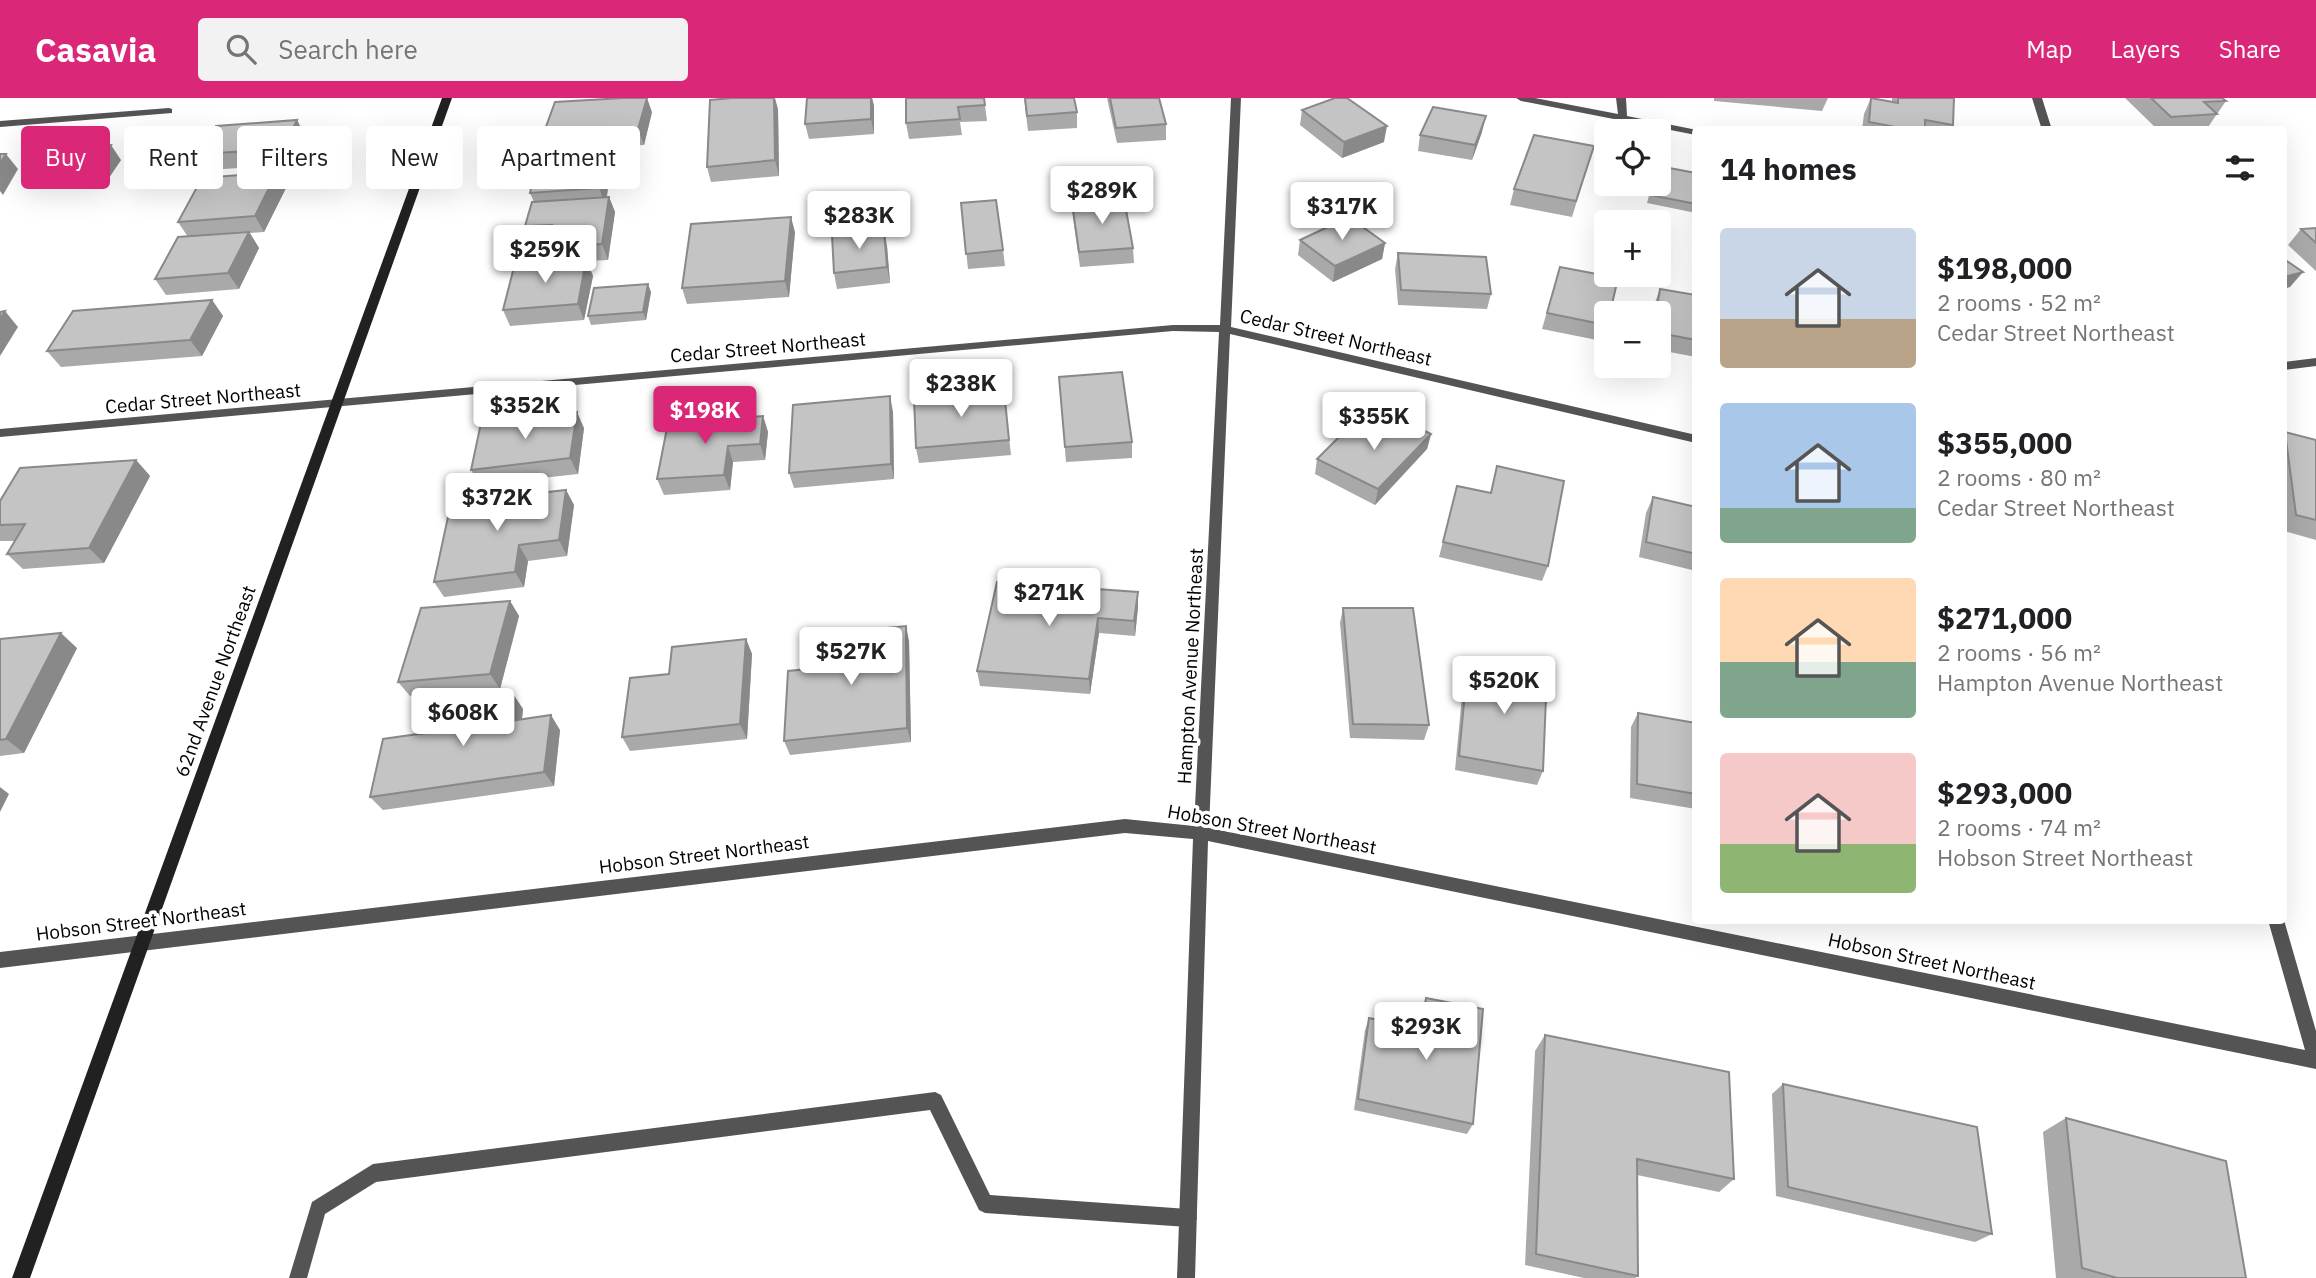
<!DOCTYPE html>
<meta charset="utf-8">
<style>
:root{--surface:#fff;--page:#f2f2f2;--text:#202124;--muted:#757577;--accent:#db2777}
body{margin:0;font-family:"IBM Plex Sans",sans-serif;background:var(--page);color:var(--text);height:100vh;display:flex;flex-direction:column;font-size:26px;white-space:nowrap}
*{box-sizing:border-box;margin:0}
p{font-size:23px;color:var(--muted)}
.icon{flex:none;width:38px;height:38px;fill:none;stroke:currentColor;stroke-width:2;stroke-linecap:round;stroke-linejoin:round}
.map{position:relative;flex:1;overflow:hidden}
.details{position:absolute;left:1692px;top:28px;width:595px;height:798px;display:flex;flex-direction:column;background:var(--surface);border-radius:7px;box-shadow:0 7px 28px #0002}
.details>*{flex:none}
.banner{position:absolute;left:21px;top:28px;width:665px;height:63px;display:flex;gap:14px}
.tools{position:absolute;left:1594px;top:21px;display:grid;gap:14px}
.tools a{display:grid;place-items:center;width:77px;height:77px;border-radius:7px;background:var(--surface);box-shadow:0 7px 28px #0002;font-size:35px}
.price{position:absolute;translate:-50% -60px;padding:0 16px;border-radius:7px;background:#fff;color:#222;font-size:23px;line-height:46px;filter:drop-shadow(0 2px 4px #0008)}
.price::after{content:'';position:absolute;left:50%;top:42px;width:21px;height:16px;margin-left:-10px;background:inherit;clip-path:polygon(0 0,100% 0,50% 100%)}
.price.selected{background:var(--accent);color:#fff}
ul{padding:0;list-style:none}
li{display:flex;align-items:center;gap:21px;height:175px;padding:0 28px}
li span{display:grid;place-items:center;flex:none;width:196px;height:140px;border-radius:7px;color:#555}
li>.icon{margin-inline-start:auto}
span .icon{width:84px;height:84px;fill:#fffc;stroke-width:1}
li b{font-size:30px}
h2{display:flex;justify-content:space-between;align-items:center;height:84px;padding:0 28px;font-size:30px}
.tag{padding:0 24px;border-radius:7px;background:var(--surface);box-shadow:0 7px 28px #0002;font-size:24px;line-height:63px}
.tag.selected{background:var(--accent);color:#fff}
header{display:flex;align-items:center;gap:42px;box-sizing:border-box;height:98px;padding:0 35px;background:var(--accent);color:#fff}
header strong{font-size:33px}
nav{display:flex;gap:38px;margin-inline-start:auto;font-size:24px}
.search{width:490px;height:63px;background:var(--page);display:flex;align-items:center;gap:18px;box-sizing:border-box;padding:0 24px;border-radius:7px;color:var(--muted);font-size:26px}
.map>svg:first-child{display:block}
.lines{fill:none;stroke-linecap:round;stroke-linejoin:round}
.lane{fill:#545454;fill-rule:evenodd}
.street{fill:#545454;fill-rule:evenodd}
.secondary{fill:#212121;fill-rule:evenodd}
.wall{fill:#a9a9a9}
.shaded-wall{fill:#898989}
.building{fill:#c4c4c4;stroke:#898989;stroke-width:2}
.labels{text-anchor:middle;stroke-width:7;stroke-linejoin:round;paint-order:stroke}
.street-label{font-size:19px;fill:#000;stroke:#fff}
</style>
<header>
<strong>Casavia</strong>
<div class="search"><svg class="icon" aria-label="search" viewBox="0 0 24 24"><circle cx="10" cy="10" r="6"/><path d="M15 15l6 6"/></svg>Search here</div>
<nav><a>Map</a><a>Layers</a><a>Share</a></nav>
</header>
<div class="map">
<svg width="2316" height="1180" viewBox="0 0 2316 1180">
<rect width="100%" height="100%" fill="#fff"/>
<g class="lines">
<!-- lane -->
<polygon class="lane" points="935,994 941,997 990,1097 1188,1111 1194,1114 1197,1120 1194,1126 1188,1129 985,1115 979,1112 930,1012 376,1084 325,1116 307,1180 289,1180 312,1104 373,1066"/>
<!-- street -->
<g class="street">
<polygon points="1231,0 1241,0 1231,229 1696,337 1696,345 1230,236 1209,730 2305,952 2268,822 2284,822 2316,933 2316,971 1208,743 1195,1180 1177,1180 1193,741 1125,735 0,870 0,854 1125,721 1194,728 1219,234 1173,233 0,339 0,331 1173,227 1220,227"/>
<polygon points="1516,0 1535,0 1618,16 1616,0 1626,0 1627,18 1697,32 1696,37 1521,3"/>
<polygon points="2032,0 2042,0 2052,32 2042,32"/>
<polygon points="169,10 172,11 172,15 0,29 0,23"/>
<polygon points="2316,260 2316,268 2284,272 2284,264"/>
</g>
<!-- secondary -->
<polygon class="secondary" points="442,0 452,0 30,1180 12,1180"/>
</g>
<!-- wall -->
<g class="wall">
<polygon points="807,0 872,0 874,8 874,36 809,41 805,26"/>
<polygon points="984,0 987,23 960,24 962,37 909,41 906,25"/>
<polygon points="1024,0 1074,0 1077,14 1077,30 1028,33"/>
<polygon points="1107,0 1159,0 1166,26 1166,42 1117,45"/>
<polygon points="1714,0 1828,0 1822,13 1714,3"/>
<polygon points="1871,0 1892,4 1892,0 1954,0 1953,27 1951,32 1862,32 1864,16"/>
<polygon points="2125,0 2222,0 2226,3 2206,32 2158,32"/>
<polygon points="778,11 779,78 711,84 707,69"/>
<polygon points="1302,12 1384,44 1342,60 1300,27"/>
<polygon points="652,14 644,47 609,49 613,60 607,99 609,99 615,114 608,162 587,163 593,178 584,222 510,228 503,212 552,165 545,150 547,143 532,144 525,128 534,104 530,95 549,50 543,37"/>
<polygon points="297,22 305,38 292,66 210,72 200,56"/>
<polygon points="1482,34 1472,62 1418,53 1420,37"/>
<polygon points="1594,48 1572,119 1510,107 1514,91"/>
<polygon points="121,62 104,87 40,91 28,75"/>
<polygon points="1696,75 1696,115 1647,105 1652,86 1659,86"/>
<polygon points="286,90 264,134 250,135 259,150 239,191 166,197 155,181 188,139 178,124"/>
<polygon points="961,105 1003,152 1005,168 968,171"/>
<polygon points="1072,105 1133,150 1134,165 1080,169 1073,120"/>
<polygon points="2316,130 2316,173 2288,147 2301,131"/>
<polygon points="795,134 789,199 687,206 682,190"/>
<polygon points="1300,142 1385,145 1382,161 1333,184 1298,157"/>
<polygon points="887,148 890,185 837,191 834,175"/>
<polygon points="1398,155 1491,196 1487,211 1398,207 1395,171"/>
<polygon points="1560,169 1606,215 1606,229 1602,243 1542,231"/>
<polygon points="1660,191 1696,197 1696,259 1659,252 1659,215 1653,215 1654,207"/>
<polygon points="651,194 646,222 591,227 588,218"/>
<polygon points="212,202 223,218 202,258 61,269 47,253"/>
<polygon points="1059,279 1132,344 1132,360 1066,364"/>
<polygon points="1004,292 1011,357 919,365 916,350"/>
<polygon points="893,314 894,381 794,390 789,375"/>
<polygon points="763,318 768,334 765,362 733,364 730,392 664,397 657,381"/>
<polygon points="584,330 578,376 480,387 471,372"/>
<polygon points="2285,334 2316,342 2316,442 2284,433 2284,336"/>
<polygon points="1431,336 1427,351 1375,407 1315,376 1317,361 1384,339"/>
<polygon points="136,362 150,378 104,465 23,471 7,456 15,443 0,443 0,427"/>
<polygon points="1497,368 1548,468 1542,483 1439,459 1457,388 1491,395"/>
<polygon points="566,392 574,407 567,458 528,463 524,489 444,499 434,484"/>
<polygon points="1653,399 1696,409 1696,473 1639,459 1646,415"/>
<polygon points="997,484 1138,509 1135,538 1099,535 1090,596 980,588 977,573"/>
<polygon points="510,503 519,518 500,591 410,598 398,584"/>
<polygon points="1343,510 1429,627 1424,642 1350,640 1340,525"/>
<polygon points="0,541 77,550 24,655 0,658"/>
<polygon points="746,541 752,556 747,641 630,653 622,639 669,576"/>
<polygon points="909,543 911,644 790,657 784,643 828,569"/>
<polygon points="1468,562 1543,673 1537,687 1455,672 1464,577"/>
<polygon points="513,596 523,611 522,621 560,632 554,688 383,712 370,699 425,635"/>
<polygon points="1638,615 1696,625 1696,711 1630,700 1631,629"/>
<polygon points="1426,900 1473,1026 1467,1036 1354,1012 1365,932 1369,920 1419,930 1421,911"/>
<polygon points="1545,937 1734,1081 1719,1094 1637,1077 1638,1178 1635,1180 1584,1180 1525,1167 1535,953"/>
<polygon points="1783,986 1992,1136 1975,1144 1776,1098 1772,996"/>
<polygon points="2066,1020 2246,1180 2056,1180 2043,1034"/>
</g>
<!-- shaded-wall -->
<g class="shaded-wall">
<polygon points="647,0 652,14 644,47 638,31"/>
<polygon points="774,0 775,0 778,11 779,78 775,62"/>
<polygon points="871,0 872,0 874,8 874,36 871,21"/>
<polygon points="1486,18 1482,34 1472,62 1475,47"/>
<polygon points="297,22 305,38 292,66 283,51"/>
<polygon points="1387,28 1384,44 1342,60 1344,44"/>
<polygon points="608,45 613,60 605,106 599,90"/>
<polygon points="111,47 121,62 104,87 93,72"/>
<polygon points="6,56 18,71 3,97 0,93 0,65"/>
<polygon points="277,74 286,90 264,134 255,118"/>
<polygon points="609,99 615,114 608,162 602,146"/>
<polygon points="791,119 795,134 789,199 785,183"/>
<polygon points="884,132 887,148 890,185 887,169"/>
<polygon points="249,134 259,150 239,191 228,175"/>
<polygon points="1385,145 1382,161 1333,184 1335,168"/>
<polygon points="586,162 593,178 584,222 578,206"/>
<polygon points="2303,174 2290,189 2284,191 2284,179"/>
<polygon points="648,186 651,194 646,222 643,214"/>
<polygon points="212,202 223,218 202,258 190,242"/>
<polygon points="5,213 18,229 0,258 0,221"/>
<polygon points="890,298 893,314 894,381 891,366"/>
<polygon points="577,314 584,330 578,376 570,360"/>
<polygon points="763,318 768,334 765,362 760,346"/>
<polygon points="1431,336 1427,351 1375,407 1378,391"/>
<polygon points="728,348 733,364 730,392 724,377"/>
<polygon points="136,362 150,378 104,465 89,450"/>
<polygon points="566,392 574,407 567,458 559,442"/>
<polygon points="519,447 528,463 524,489 515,474"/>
<polygon points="1138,494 1138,509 1135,538 1134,523"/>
<polygon points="510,503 519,518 500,591 490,576"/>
<polygon points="1098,520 1099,535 1090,596 1089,581"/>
<polygon points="906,528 909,543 911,644 907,630"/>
<polygon points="61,535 77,550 24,655 6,641"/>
<polygon points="746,541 752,556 747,641 740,626"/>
<polygon points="513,596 523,611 520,637 510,623"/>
<polygon points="551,617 560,632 554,688 544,674"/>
<polygon points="0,689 9,696 0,714"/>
</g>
<!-- building -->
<g class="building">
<polygon points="623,0 647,0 638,31 543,37 555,4"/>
<polygon points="732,0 774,0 775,62 707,69 710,2"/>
<polygon points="807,0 871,0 871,21 805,26"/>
<polygon points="906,0 984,0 985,7 958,9 960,21 906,25"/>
<polygon points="1025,0 1074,0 1077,14 1027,18"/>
<polygon points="1110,0 1159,0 1166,26 1116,30"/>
<polygon points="1335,0 1347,0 1387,28 1344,44 1302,12"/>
<polygon points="1871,0 1898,5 1898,0 1954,0 1953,27 1925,22 1925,32 1911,32 1869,24"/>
<polygon points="2151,0 2222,0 2226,3 2204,4 2217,16 2171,19"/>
<polygon points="1433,9 1486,18 1475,47 1420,37"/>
<polygon points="297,22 283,51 200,56 216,28"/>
<polygon points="1534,37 1594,48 1576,103 1514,91"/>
<polygon points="608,45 599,90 530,95 541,50"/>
<polygon points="111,47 93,72 28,75 47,50"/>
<polygon points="0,56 6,56 0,65"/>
<polygon points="1659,68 1696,75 1696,106 1650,97 1652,86 1659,86"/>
<polygon points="277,74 255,118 178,124 202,80"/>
<polygon points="609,99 602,146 545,150 552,127 525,128 532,104"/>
<polygon points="1124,101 1133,150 1079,154 1072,105"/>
<polygon points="996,102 1003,152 966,156 961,105"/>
<polygon points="791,119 785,183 682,190 691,126"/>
<polygon points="1349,119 1385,145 1335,168 1300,142"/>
<polygon points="2316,130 2316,145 2301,131"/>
<polygon points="884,132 887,169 834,175 832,137"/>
<polygon points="249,134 228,175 155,181 178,139"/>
<polygon points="1398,155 1486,159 1491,196 1401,192"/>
<polygon points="2284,161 2303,174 2284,179"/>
<polygon points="586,162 578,206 503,212 514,169"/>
<polygon points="1560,169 1618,180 1610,215 1606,215 1606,227 1547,215"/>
<polygon points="648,186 643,214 588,218 594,190"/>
<polygon points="1660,191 1696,197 1696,242 1659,235 1659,215 1656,215"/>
<polygon points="212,202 190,242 47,253 73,213"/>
<polygon points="5,213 0,221 0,214"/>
<polygon points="1122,274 1132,344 1065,349 1059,279"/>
<polygon points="1004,292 1009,342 916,350 914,300"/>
<polygon points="890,298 891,366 789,375 793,307"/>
<polygon points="577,314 570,360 471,372 481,325"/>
<polygon points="763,318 760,346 728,348 724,377 657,381 668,325"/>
<polygon points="1401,321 1431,336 1378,391 1317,361 1353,325 1384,339"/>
<polygon points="2285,334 2316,342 2316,422 2296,417"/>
<polygon points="136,362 89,450 7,456 25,426 0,427 0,403 20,370"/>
<polygon points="1497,368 1564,383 1548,468 1443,444 1457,388 1491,395"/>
<polygon points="566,392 559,442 519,447 515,474 434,484 451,405"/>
<polygon points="1653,399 1696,409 1696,456 1646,444"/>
<polygon points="997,484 1138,494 1134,523 1098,520 1089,581 977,573"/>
<polygon points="510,503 490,576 398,584 421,510"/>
<polygon points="1343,510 1413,510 1429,627 1353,626"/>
<polygon points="906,528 907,630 784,643 788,573 828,569 828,536"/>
<polygon points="61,535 6,641 0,642 0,541"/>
<polygon points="746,541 740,626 622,639 630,580 669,576 672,549"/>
<polygon points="1468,562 1547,575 1543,673 1459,658"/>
<polygon points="513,596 510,623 551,617 544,674 370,699 383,641 425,635 431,608"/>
<polygon points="1638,615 1696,625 1696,696 1637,686"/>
<polygon points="1426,900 1483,911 1473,1026 1358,1001 1369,920 1422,931"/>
<polygon points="1545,937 1729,974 1734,1081 1637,1061 1638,1178 1536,1156"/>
<polygon points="1783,986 1977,1029 1992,1136 1788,1089"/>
<polygon points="2066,1020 2226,1063 2246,1180 2117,1180 2082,1170"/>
</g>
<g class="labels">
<!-- street labels -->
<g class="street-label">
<text transform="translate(1336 239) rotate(13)" y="7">Cedar Street Northeast</text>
<text transform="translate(768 249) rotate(-5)" y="7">Cedar Street Northeast</text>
<text transform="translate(203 300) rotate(-5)" y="7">Cedar Street Northeast</text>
<text transform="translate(1190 568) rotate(-87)" y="7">Hampton Avenue Northeast</text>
<text transform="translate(215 583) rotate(-70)" y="7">62nd Avenue Northeast</text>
<text transform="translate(1272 731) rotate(10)" y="7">Hobson Street Northeast</text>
<text transform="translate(704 756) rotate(-7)" y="7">Hobson Street Northeast</text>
<text transform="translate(141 823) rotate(-7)" y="7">Hobson Street Northeast</text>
<text transform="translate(1932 863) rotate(12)" y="7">Hobson Street Northeast</text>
</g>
</g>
</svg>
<div class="tools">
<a><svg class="icon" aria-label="locate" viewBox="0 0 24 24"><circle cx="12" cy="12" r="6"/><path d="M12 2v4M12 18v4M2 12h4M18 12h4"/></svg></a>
<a>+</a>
<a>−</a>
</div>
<b class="price" style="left:1102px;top:128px">$289K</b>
<b class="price" style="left:1342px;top:144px">$317K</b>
<b class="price" style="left:859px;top:153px">$283K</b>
<b class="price" style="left:545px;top:187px">$259K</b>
<b class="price" style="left:961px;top:321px">$238K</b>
<b class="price" style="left:525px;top:343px">$352K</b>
<b class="price selected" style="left:705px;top:348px">$198K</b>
<b class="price" style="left:1374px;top:354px">$355K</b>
<b class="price" style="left:497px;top:435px">$372K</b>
<b class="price" style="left:1049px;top:530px">$271K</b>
<b class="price" style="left:851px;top:589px">$527K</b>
<b class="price" style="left:1504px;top:618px">$520K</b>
<b class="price" style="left:463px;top:650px">$608K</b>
<b class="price" style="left:1426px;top:964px">$293K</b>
<div class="banner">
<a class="tag selected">Buy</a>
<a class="tag">Rent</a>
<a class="tag">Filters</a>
<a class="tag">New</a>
<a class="tag">Apartment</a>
</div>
<section class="details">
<h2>14 homes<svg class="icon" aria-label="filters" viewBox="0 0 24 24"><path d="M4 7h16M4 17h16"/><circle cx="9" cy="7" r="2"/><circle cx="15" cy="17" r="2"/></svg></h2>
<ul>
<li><span style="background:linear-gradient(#c9d6e8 65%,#b9a48a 0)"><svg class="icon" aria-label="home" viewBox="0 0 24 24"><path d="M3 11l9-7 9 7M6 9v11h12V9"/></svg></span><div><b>$198,000</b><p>2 rooms · 52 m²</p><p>Cedar Street Northeast</p></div></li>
<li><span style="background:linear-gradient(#a9c7e8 75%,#7fa58c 0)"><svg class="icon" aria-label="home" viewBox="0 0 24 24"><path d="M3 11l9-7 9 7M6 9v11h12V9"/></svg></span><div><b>$355,000</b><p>2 rooms · 80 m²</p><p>Cedar Street Northeast</p></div></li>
<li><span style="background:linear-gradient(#ffd9b3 60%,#7fa58c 0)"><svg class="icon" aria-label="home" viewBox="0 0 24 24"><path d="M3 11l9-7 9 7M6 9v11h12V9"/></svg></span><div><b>$271,000</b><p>2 rooms · 56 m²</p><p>Hampton Avenue Northeast</p></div></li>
<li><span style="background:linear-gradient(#f6c9c9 65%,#8fb573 0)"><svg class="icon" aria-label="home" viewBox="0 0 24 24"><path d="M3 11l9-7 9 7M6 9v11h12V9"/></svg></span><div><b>$293,000</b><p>2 rooms · 74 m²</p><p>Hobson Street Northeast</p></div></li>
</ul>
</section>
</div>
